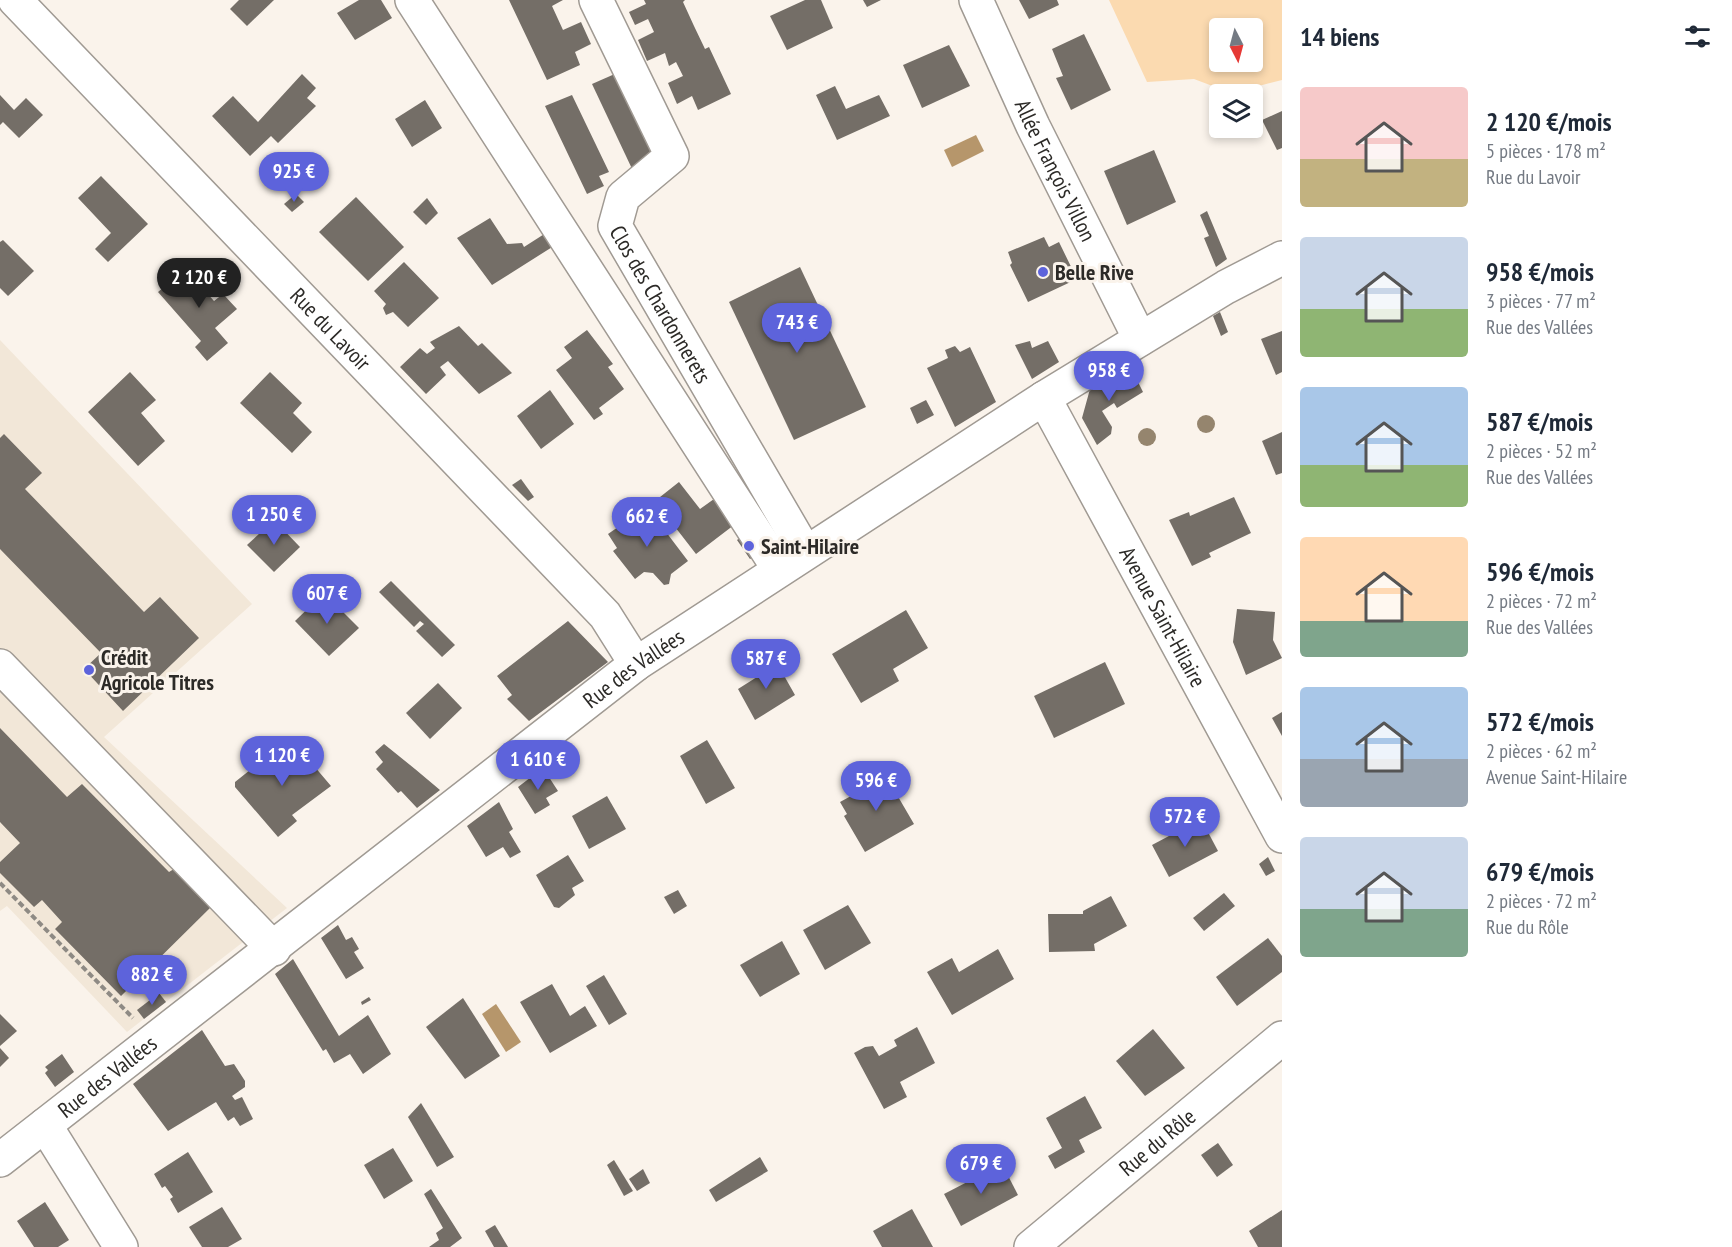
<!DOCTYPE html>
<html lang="fr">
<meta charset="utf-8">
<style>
:root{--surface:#fff;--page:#f6f6f7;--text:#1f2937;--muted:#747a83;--accent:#5d63db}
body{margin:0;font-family:"PT Sans Narrow",sans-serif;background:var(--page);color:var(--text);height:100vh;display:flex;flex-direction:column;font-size:22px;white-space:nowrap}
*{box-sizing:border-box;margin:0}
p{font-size:20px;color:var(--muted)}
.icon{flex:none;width:33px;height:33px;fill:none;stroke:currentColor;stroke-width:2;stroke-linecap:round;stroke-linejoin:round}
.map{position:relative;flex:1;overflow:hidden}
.panel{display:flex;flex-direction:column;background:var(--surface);width:450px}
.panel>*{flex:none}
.needle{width:39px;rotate:174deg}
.fabs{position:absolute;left:1209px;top:18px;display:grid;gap:12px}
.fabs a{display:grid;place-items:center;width:54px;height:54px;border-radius:6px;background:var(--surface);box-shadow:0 3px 9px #0003;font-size:30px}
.price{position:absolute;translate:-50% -51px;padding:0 14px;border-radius:21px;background:var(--accent);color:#fff;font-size:20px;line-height:39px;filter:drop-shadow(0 2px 3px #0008)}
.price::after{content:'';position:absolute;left:50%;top:36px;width:18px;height:14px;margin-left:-9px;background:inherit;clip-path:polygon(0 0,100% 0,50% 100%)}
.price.selected{background:#222;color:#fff}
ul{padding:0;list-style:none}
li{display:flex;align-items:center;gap:18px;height:150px;padding:0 18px}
li span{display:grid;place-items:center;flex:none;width:168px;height:120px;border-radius:6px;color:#555}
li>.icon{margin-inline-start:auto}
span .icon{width:72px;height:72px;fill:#fffc;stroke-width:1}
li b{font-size:26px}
h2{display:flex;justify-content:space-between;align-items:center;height:72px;padding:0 18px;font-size:26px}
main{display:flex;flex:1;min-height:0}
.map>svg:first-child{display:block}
.built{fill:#f2e7d8}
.green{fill:#fbdab0;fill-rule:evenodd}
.water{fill:#b6966b}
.building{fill:#746e67}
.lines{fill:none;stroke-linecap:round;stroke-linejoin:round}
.minor-casing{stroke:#a09a93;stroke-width:36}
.path{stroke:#8e8a84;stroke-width:4;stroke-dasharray:6 3;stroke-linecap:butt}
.minor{stroke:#fff;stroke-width:33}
.tree{fill:#95856e}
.poi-dot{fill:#5d63db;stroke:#faf3eb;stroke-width:2}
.labels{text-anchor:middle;stroke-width:6;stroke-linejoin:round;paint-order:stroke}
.street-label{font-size:22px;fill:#2c2a27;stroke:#faf3eb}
.poi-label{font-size:22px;font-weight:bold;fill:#2c2a27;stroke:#faf3eb;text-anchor:start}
</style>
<main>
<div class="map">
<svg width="1282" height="1247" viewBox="0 0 1282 1247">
<rect width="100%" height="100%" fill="#faf3eb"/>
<!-- built -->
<polygon class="built" points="0,340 252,604 104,737 287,908 127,1032 7,906 0,911"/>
<!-- green -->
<path class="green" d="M1109,0H1282V80L1231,93L1194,79L1147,82ZM1220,28H1252V62H1220Z"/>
<!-- water -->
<g class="water">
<polygon points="976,135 984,151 952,167 944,150"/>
<polygon points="496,1004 521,1042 506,1052 482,1014"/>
</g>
<!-- building -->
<g class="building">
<polygon points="239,0 274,0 247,26 230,9"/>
<polygon points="359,0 381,0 392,18 355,40 337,13"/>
<polygon points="509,0 563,0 552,6 563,30 581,22 591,44 575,52 580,65 547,80"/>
<polygon points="644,0 685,0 683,2 694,26 705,49 709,47 731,94 698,110 692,96 677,104 668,83 683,76 676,62 669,66 665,53 647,61 638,40 654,32 648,19 635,25 629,12 646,4"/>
<polygon points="805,0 821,0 833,28 787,50 770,16"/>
<polygon points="863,0 881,0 867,7"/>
<polygon points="1019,0 1057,0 1059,5 1029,19"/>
<polygon points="1084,34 1111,90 1071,110 1056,78 1063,76 1052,49"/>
<polygon points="949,45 970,86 922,108 903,65"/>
<polygon points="617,73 659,162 634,173 592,84"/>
<polygon points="302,74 316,88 307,98 316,106 278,143 271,136 250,156 212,116 233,96 258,122"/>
<polygon points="835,86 846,109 879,95 890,116 837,140 816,95"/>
<polygon points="0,95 14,110 26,98 43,115 19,138 3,122 0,125"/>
<polygon points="572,95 609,172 599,176 604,186 587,194 545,106"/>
<polygon points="425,100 442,128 412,147 395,119"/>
<polygon points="1282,111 1282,148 1277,150 1262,120"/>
<polygon points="1154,150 1176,202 1127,225 1104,171"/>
<polygon points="101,176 148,224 108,262 95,249 111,233 78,198"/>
<polygon points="296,194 304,202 292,212 284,204"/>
<polygon points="356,197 404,247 368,281 319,232"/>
<polygon points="427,198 438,213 426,225 413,212"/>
<polygon points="1207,211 1227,259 1216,267 1204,238 1209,236 1200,215"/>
<polygon points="490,218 507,244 522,243 524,247 549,231 557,244 492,285 457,238"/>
<polygon points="1044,237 1049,247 1059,242 1077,279 1028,302 1010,265 1012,263 1008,252"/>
<polygon points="3,240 34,271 8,296 0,288 0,242"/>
<polygon points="195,261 207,275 198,283 214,301 223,294 237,309 215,328 228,343 207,361 195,347 201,341 158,292"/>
<polygon points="404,262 439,298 408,327 393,312 386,315 383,308 386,304 374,291"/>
<polygon points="800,267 866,407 794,440 729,302"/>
<polygon points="1220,312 1228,332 1221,336 1213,316"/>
<polygon points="459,326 478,346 482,343 512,373 479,394 448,361 440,367 446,375 426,394 400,367 420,348 427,354 435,348 430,342"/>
<polygon points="587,330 613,364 608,367 624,389 599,408 603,414 594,420 556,370 572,358 564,347"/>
<polygon points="1282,331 1282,372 1276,375 1261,339"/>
<polygon points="1030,341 1032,348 1048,341 1059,362 1032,379 1015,345"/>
<polygon points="955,346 960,352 970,347 996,402 955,427 927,368 948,358 945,350"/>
<polygon points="1130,366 1143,392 1117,408 1114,403 1102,411 1112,427 1111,434 1097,445 1082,418 1090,389"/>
<polygon points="130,372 156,400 141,413 165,441 138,466 88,412"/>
<polygon points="270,372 302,403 293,413 312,432 292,453 240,403"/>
<polygon points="550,390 574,424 541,449 517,416"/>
<polygon points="926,400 934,415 917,424 910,408"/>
<polygon points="1282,432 1282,473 1276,475 1262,441"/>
<polygon points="4,434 42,473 25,489 144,612 160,597 199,638 123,711 84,669 101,653 0,549 0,438"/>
<polygon points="521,479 534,497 528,501 512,485"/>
<polygon points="679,482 700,509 714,499 734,525 696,554 655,501"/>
<polygon points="1234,497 1251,533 1209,553 1211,557 1192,566 1169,520 1189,512 1190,516"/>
<polygon points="647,507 688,561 671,574 669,584 664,585 653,573 644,572 635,579 613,551 617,548 608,534"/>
<polygon points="274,520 300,547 274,572 247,545"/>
<polygon points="748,532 761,552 750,559 737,540"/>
<polygon points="391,581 455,645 442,657 416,631 424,624 420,621 414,627 379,592"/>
<polygon points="324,593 359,628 329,656 295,621"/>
<polygon points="1237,609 1275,612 1273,640 1282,658 1246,675 1233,642"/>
<polygon points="906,610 928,648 893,669 899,681 861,703 832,654"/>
<polygon points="568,621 608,662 529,721 507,699 512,695 497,676"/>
<polygon points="774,658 795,695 755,720 738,689 757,677 753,670"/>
<polygon points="1105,662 1125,704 1054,738 1034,696"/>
<polygon points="438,683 462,708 430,739 406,713"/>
<polygon points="1282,712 1282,736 1272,718"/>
<polygon points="0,728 67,797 82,784 169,872 174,869 211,907 121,996 55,929 62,922 42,900 34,907 0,873 0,862 20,843 0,822"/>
<polygon points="292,740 331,786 292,815 297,821 278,837 235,787 235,782 250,770 256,771"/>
<polygon points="707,740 735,788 706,804 680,756"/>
<polygon points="384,744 415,769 440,790 417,808 401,791 398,793 376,769 383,762 375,752"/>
<polygon points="543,768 558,791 546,798 550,805 535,814 518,787"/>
<polygon points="887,770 896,786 893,788 914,824 865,852 844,816 847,814 840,802 862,790 860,785"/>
<polygon points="607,796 626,829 589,849 572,816"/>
<polygon points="499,802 513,829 509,832 521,852 510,858 503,847 486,857 467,826"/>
<polygon points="1201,819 1218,851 1169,877 1152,845"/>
<polygon points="568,855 584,881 572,888 575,895 559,908 554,907 536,875"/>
<polygon points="1268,857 1275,871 1266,876 1259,864"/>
<polygon points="678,890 687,906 674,914 664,897"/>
<polygon points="1224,893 1235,906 1204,931 1193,918"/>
<polygon points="1111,896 1127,926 1094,944 1095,951 1049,952 1048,914 1083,914 1083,911"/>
<polygon points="848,905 871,943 825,970 803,930"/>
<polygon points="338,925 346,940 352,937 359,949 354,952 364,968 346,979 321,938"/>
<polygon points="1268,938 1282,956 1282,972 1237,1006 1216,977"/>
<polygon points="782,941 800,974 760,997 740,965"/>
<polygon points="998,949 1014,979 952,1015 927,972 952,958 959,972"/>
<polygon points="293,959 339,1036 368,1015 391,1054 363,1074 350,1054 334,1063 326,1049 323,1051 275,974"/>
<polygon points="604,975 627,1014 609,1025 586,986"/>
<polygon points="552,984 570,1016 585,1006 597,1026 550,1053 520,1002"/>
<polygon points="159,993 166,1002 144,1019 137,1010"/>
<polygon points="369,997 371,1000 362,1005 361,1002"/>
<polygon points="463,998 500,1056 465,1079 426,1027"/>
<polygon points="0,1014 17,1031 0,1046"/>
<polygon points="917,1027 935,1063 900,1082 907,1097 884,1109 854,1053 865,1047 873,1046 879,1056 897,1046 894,1040"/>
<polygon points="1153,1029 1185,1068 1145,1096 1116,1061"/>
<polygon points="202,1030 225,1066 234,1064 245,1081 245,1087 232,1096 235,1100 242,1097 253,1119 240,1126 234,1117 228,1121 216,1102 168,1131 133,1084"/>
<polygon points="0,1048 9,1058 0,1067"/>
<polygon points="62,1054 74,1072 55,1087 45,1073 48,1070 45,1067"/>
<polygon points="1085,1096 1102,1128 1079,1140 1085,1152 1055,1169 1048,1156 1062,1148 1046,1118"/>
<polygon points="421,1103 454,1157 437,1167 408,1117"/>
<polygon points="1218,1143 1233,1165 1217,1177 1201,1155"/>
<polygon points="393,1148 413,1181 384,1199 364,1165"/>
<polygon points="188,1152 213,1192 178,1213 170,1199 173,1197 165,1186 162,1188 154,1174"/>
<polygon points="760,1157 768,1171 716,1202 709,1190"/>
<polygon points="614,1160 633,1191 624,1196 607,1165"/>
<polygon points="1002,1164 1018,1195 961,1226 944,1194"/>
<polygon points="643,1169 650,1183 637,1191 629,1179"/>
<polygon points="431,1189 462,1238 450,1247 429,1247 439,1240 436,1233 443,1228 424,1194"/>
<polygon points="45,1202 69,1240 58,1247 34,1247 17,1221"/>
<polygon points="222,1207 242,1239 228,1247 202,1247 189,1227"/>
<polygon points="912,1209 933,1247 882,1247 873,1231"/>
<polygon points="1282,1210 1282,1247 1258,1247 1249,1231"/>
<polygon points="495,1225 508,1247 494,1247 485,1231"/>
</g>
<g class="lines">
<defs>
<g id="minor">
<path id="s1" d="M15,0L605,615L636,664"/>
<polyline points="412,0 779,569"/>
<path id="s2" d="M596,0L672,156L623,197L615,226L805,552"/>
<path id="s3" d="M976,0L1033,126L1140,339"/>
<path id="s4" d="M1044,398L1282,836"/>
<polyline points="0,666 274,949"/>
<polyline points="45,1125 121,1247"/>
<path id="s5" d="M0,1160L636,664L1044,398L1226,287L1282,258"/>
<path id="s6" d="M1031,1247L1282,1038"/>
</g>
</defs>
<!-- minor casing -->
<use href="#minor" class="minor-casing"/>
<!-- path -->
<polyline class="path" points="0,883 133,1018"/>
<!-- minor -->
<use href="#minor" class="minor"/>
</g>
<!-- trees -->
<g class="tree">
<circle cx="1206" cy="424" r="9"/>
<circle cx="1147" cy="437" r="9"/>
</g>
<!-- markers -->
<g class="poi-dot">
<circle cx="1043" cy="272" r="6"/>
<circle cx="749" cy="546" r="6"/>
<circle cx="89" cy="670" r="6"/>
</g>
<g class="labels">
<!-- street labels -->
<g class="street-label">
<text dy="8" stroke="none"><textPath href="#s3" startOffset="188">Allée François Villon</textPath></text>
<text dy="8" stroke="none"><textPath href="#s2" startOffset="358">Clos des Chardonnerets</textPath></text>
<text dy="8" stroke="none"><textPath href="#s1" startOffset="456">Rue du Lavoir</textPath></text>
<text dy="8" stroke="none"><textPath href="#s4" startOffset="249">Avenue Saint-Hilaire</textPath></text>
<text dy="8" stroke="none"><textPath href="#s5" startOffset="802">Rue des Vallées</textPath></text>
<text dy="8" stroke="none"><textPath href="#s5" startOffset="136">Rue des Vallées</textPath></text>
<text dy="8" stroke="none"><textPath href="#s6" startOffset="164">Rue du Rôle</textPath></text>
</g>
<!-- poi labels -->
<g class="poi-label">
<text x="1055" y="280">Belle Rive</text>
<text x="761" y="554">Saint-Hilaire</text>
<text x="101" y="665">Crédit<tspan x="101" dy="25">Agricole Titres</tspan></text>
</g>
</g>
</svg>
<div class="fabs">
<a><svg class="needle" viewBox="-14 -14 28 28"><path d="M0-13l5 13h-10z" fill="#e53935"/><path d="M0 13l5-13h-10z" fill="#747a83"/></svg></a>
<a><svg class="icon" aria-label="layers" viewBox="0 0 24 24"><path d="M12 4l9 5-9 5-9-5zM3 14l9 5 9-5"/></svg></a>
</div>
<b class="price" style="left:294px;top:203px">925 €</b>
<b class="price selected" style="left:199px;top:309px">2 120 €</b>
<b class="price" style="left:797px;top:354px">743 €</b>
<b class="price" style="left:1109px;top:402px">958 €</b>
<b class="price" style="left:274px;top:546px">1 250 €</b>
<b class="price" style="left:647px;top:548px">662 €</b>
<b class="price" style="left:327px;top:625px">607 €</b>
<b class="price" style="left:766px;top:690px">587 €</b>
<b class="price" style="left:282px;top:787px">1 120 €</b>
<b class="price" style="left:538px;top:791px">1 610 €</b>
<b class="price" style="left:876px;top:812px">596 €</b>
<b class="price" style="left:1185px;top:848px">572 €</b>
<b class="price" style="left:152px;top:1006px">882 €</b>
<b class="price" style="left:981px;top:1195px">679 €</b>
</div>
<section class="panel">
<h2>14 biens<svg class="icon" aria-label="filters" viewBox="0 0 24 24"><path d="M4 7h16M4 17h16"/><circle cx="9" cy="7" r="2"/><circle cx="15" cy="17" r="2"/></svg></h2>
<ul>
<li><span style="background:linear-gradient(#f6c9c9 60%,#c2b280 0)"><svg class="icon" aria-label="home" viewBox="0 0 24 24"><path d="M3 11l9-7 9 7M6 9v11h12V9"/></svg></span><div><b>2 120 €/mois</b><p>5 pièces · 178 m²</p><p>Rue du Lavoir</p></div></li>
<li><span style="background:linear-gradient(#c9d6e8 60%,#8fb573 0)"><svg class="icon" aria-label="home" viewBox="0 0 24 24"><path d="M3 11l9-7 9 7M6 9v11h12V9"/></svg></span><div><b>958 €/mois</b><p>3 pièces · 77 m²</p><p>Rue des Vallées</p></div></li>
<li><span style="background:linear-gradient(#a9c7e8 65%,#8fb573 0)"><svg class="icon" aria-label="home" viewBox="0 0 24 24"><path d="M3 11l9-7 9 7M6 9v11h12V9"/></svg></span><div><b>587 €/mois</b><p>2 pièces · 52 m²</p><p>Rue des Vallées</p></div></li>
<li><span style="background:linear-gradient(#ffd9b3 70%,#7fa58c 0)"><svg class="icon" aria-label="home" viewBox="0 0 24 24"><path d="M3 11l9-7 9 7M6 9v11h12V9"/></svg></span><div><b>596 €/mois</b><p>2 pièces · 72 m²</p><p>Rue des Vallées</p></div></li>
<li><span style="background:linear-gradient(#a9c7e8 60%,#9aa5b1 0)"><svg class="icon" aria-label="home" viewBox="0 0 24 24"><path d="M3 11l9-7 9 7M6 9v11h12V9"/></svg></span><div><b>572 €/mois</b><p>2 pièces · 62 m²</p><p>Avenue Saint-Hilaire</p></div></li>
<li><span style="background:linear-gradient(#c9d6e8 60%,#7fa58c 0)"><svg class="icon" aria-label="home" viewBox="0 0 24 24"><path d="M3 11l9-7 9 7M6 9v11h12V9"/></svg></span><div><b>679 €/mois</b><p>2 pièces · 72 m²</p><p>Rue du Rôle</p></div></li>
</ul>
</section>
</main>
